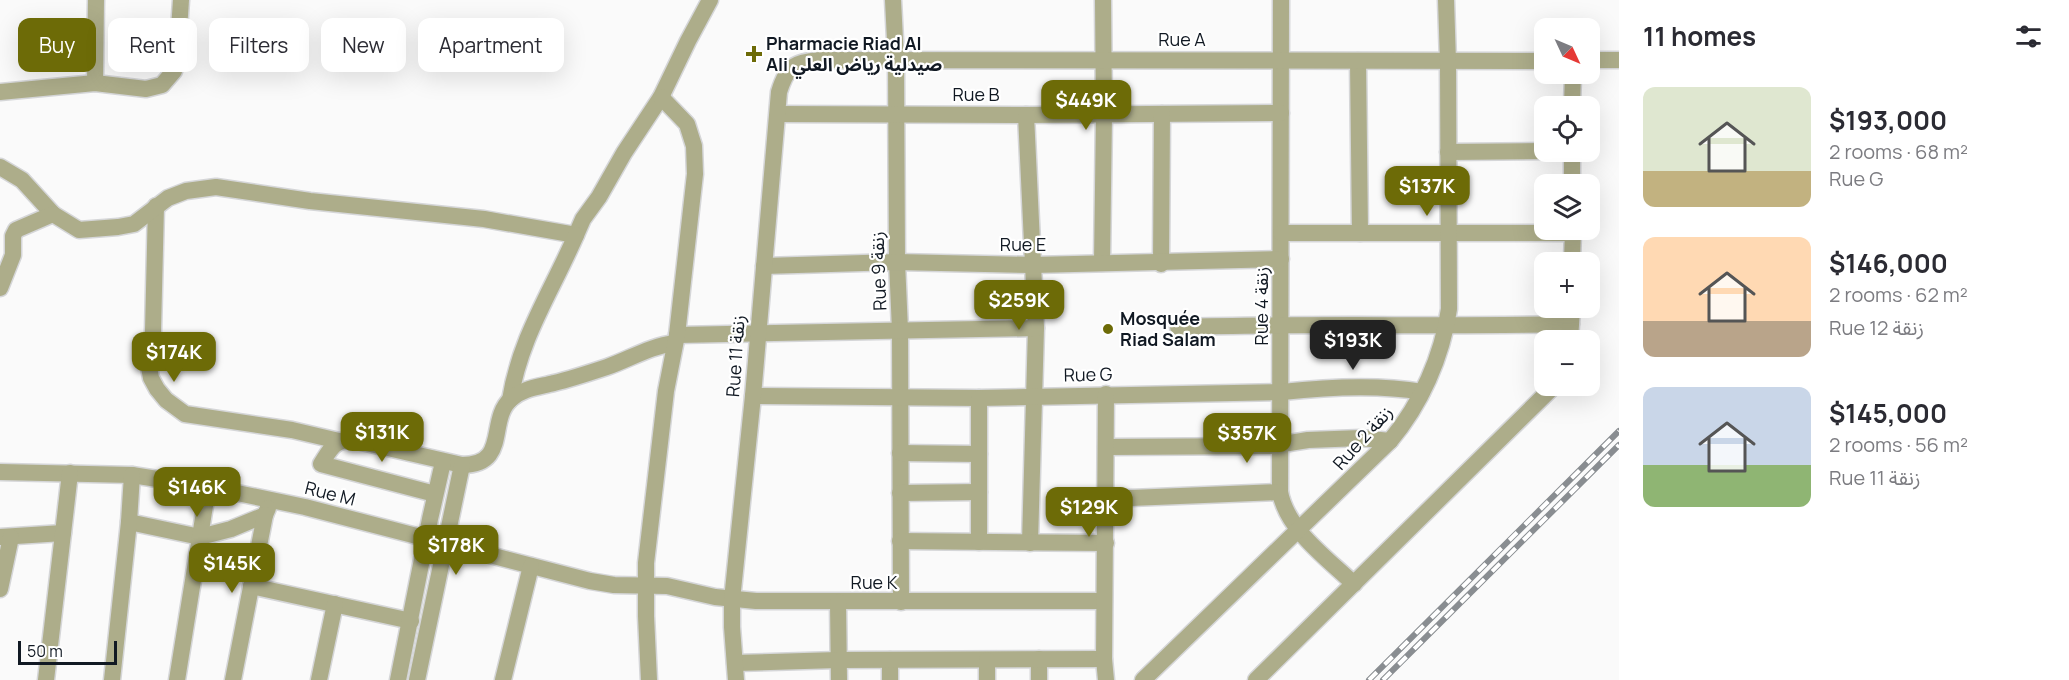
<!DOCTYPE html>
<meta charset="utf-8">
<style>
:root{--surface:#fff;--page:#f7f7f7;--text:#2b2b33;--muted:#7c7c81;--accent:#6d6b07}
body{margin:0;font-family:Manrope,"Noto Sans Arabic",sans-serif;background:var(--page);color:var(--text);height:100vh;display:flex;flex-direction:column;font-size:22px;white-space:nowrap}
*{box-sizing:border-box;margin:0}
p{font-size:20px;color:var(--muted)}
.icon{flex:none;width:33px;height:33px;fill:none;stroke:currentColor;stroke-width:2;stroke-linecap:round;stroke-linejoin:round}
.map{position:relative;flex:1;overflow:hidden}
.drawer{display:flex;flex-direction:column;background:var(--surface);width:450px}
.drawer>*{flex:none}
.guide{position:absolute;left:18px;top:18px;width:570px;height:54px;display:flex;gap:12px}
.needle{width:39px;rotate:134deg}
.fabs{position:absolute;left:1534px;top:18px;display:grid;gap:12px}
.fabs a{display:grid;place-items:center;width:66px;height:66px;border-radius:12px;background:var(--surface);box-shadow:0 6px 24px #0002;font-size:30px}
.scale{position:absolute;left:18px;bottom:15px;width:99px;box-sizing:border-box;padding-left:6px;border:3px solid #111923;border-top:0;font-size:16px;line-height:21px;white-space:nowrap;color:#111923;-webkit-text-stroke:4px #fff;paint-order:stroke}
.price{position:absolute;translate:-50% -51px;padding:0 14px;border-radius:12px;background:var(--accent);color:#fff;font-size:20px;line-height:39px;filter:drop-shadow(0 2px 3px #0008)}
.price::after{content:'';position:absolute;left:50%;top:36px;width:18px;height:14px;margin-left:-9px;background:inherit;clip-path:polygon(0 0,100% 0,50% 100%)}
.price.active{background:#222;color:#fff}
ul{padding:0;list-style:none}
li{display:flex;align-items:center;gap:18px;height:150px;padding:0 24px}
li span{display:grid;place-items:center;flex:none;width:168px;height:120px;border-radius:12px;color:#555}
li>.icon{margin-inline-start:auto}
span .icon{width:72px;height:72px;fill:#fffc;stroke-width:1}
li b{font-size:26px}
h2{display:flex;justify-content:space-between;align-items:center;height:72px;padding:0 24px;font-size:26px}
.pill{padding:0 21px;border-radius:12px;background:var(--surface);box-shadow:0 6px 24px #0002;font-size:21px;line-height:54px}
.pill.active{background:var(--accent);color:#fff}
main{display:flex;flex:1;min-height:0}
.map>svg:first-child{display:block}
.lines{fill:none;stroke-linecap:round;stroke-linejoin:round}
.street-casing{stroke:#d5d6d8;stroke-width:19}
.street{stroke:#adad8a;stroke-width:16}
.rail-casing{stroke:#898d91;stroke-width:6}
.rail{stroke:#fff;stroke-width:4;stroke-dasharray:11;stroke-linecap:butt}
.poi-dot{fill:#6d6b07;stroke:#fff;stroke-width:2}
.labels{text-anchor:middle;stroke-width:4.5;stroke-linejoin:round;paint-order:stroke}
.street-label{font-size:18px;fill:#111923;stroke:#fff}
.poi-label{font-size:18px;font-weight:bold;fill:#111923;stroke:#fff;text-anchor:start}
</style>
<main>
<div class="map">
<svg width="1619" height="680" viewBox="0 0 1619 680">
<rect width="100%" height="100%" fill="#fafafa"/>
<g class="lines">
<defs>
<g id="street">
<polyline points="893,0 896,60 897,262 900,330 901,602"/>
<path d="M1281,0L1280,492C1287,530 1327,558 1354,584"/>
<polyline points="1590,60 1619,60"/>
<polyline points="1358,61 1360,233"/>
<polyline points="95,83 96,0"/>
<polyline points="0,92 95,83 146,89 162,85 174,71 177,60 181,0"/>
<polyline points="1572,106 1573,74"/>
<polyline points="778,114 1026,115 1281,113"/>
<polyline points="1026,115 1036,328 1030,543"/>
<polyline points="1448,152 1545,151"/>
<polyline points="1572,152 1572,184"/>
<polyline points="0,167 22,180 53,214"/>
<polyline points="156,206 153,331 149,367 151,378 157,389 166,400 185,414 292,430 339,441"/>
<polyline points="1281,233 1573,233"/>
<polyline points="1572,262 1573,230"/>
<polyline points="1102,263 1104,114 1103,0"/>
<polyline points="1161,264 1162,114"/>
<polyline points="764,266 897,262 1033,265 1281,259"/>
<polyline points="0,288 13,255 13,236 16,230 53,214 79,230 118,227 134,224 168,198 186,191 216,187 310,201 484,219 576,235 583,219 599,197 624,153 661,97 688,41 710,0"/>
<path d="M1178,327C1309,323 1440,327 1571,324"/>
<polyline points="677,335 1036,328"/>
<polyline points="1570,340 1572,308"/>
<path d="M753,396L979,398L1282,392C1328,387 1377,384 1422,392"/>
<path d="M510,400C520,337 552,291 576,235"/>
<polyline points="1106,447 1270,446 1308,440 1361,438 1390,441"/>
<polyline points="900,453 979,454"/>
<polyline points="0,472 132,475 208,487 305,507 590,581 614,585 667,586 715,597 756,601 1104,601"/>
<polyline points="900,493 979,492"/>
<path d="M435,494L321,464C330,450 334,439 353,440L462,465C510,465 487,420 511,399C523,388 539,387 554,383C571,379 589,373 607,367C630,359 650,346 675,343"/>
<polyline points="1106,499 1280,492"/>
<polyline points="129,522 200,537 231,529 265,515 268,508"/>
<polyline points="0,537 63,533"/>
<polyline points="900,541 1106,543"/>
<polyline points="979,542 979,398"/>
<polyline points="251,586 411,621"/>
<polyline points="0,589 11,537"/>
<polyline points="838,602 839,680"/>
<polyline points="1039,659 1039,680"/>
<polyline points="890,660 890,680"/>
<polyline points="735,663 838,660 1104,659"/>
<polyline points="46,680 70,473"/>
<polyline points="112,680 129,522 132,475"/>
<polyline points="177,680 208,487"/>
<polyline points="233,680 265,515"/>
<polyline points="319,680 335,604"/>
<polyline points="398,680 430,519 443,462"/>
<polyline points="417,680 462,465"/>
<polyline points="503,680 531,566"/>
<polyline points="649,680 646,616 646,563 666,391 677,335 695,174 694,146 687,124 661,97"/>
<path d="M736,680L732,627V600L753,396L779,92C787,66 794,62 820,60L1545,61"/>
<polyline points="987,680 987,660"/>
<polyline points="1106,680 1104,659 1106,394"/>
<path d="M1143,680L1390,441C1421,404 1442,357 1449,309L1448,62L1446,0"/>
<polyline points="1256,680 1554,386"/>
</g>
</defs>
<!-- street casing -->
<use href="#street" class="street-casing"/>
<!-- street -->
<use href="#street" class="street"/>
<defs>
<g id="rail">
<polyline points="1369,680 1619,431"/>
<polyline points="1383,680 1619,445"/>
</g>
</defs>
<!-- rail casing -->
<use href="#rail" class="rail-casing"/>
<!-- rail -->
<use href="#rail" class="rail"/>
</g>
<!-- markers -->
<g class="poi-dot">
<path d="M751 45h6v6h6v6h-6v6h-6v-6h-6v-6h6z"/>
<circle cx="1108" cy="329" r="6"/>
</g>
<g class="labels">
<!-- street labels -->
<g class="street-label">
<text x="1182" y="46">Rue A</text>
<text x="976" y="101">Rue B</text>
<text x="1023" y="251">Rue E</text>
<text transform="translate(879 271) rotate(-92)" y="6">Rue 9 زنقة</text>
<text transform="translate(1262 306) rotate(-90)" y="6">Rue 4 زنقة</text>
<text transform="translate(736 356) rotate(-86)" y="6">Rue 11 زنقة</text>
<text transform="translate(1088 375) rotate(-1)" y="6">Rue G</text>
<text transform="translate(1363 438) rotate(-48)" y="6">Rue 2 زنقة</text>
<text transform="translate(330 494) rotate(14)" y="6">Rue M</text>
<text x="874" y="589">Rue K</text>
</g>
<!-- poi labels -->
<g class="poi-label">
<text x="766" y="50">Pharmacie Riad Al<tspan x="766" dy="21">Ali صيدلية رياض العلي</tspan></text>
<text x="1120" y="325">Mosquée<tspan x="1120" dy="21">Riad Salam</tspan></text>
</g>
</g>
</svg>
<div class="fabs">
<a><svg class="needle" viewBox="-14 -14 28 28"><path d="M0-13l5 13h-10z" fill="#e53935"/><path d="M0 13l5-13h-10z" fill="#7c7c81"/></svg></a>
<a><svg class="icon" aria-label="locate" viewBox="0 0 24 24"><circle cx="12" cy="12" r="6"/><path d="M12 2v4M12 18v4M2 12h4M18 12h4"/></svg></a>
<a><svg class="icon" aria-label="layers" viewBox="0 0 24 24"><path d="M12 4l9 5-9 5-9-5zM3 14l9 5 9-5"/></svg></a>
<a>+</a>
<a>−</a>
</div>
<div class="scale">50 m</div>
<b class="price" style="left:1086px;top:131px">$449K</b>
<b class="price" style="left:1427px;top:217px">$137K</b>
<b class="price" style="left:1019px;top:331px">$259K</b>
<b class="price active" style="left:1353px;top:371px">$193K</b>
<b class="price" style="left:174px;top:383px">$174K</b>
<b class="price" style="left:382px;top:463px">$131K</b>
<b class="price" style="left:1247px;top:464px">$357K</b>
<b class="price" style="left:197px;top:518px">$146K</b>
<b class="price" style="left:1089px;top:538px">$129K</b>
<b class="price" style="left:456px;top:576px">$178K</b>
<b class="price" style="left:232px;top:594px">$145K</b>
<div class="guide">
<a class="pill active">Buy</a>
<a class="pill">Rent</a>
<a class="pill">Filters</a>
<a class="pill">New</a>
<a class="pill">Apartment</a>
</div>
</div>
<section class="drawer">
<h2>11 homes<svg class="icon" aria-label="filters" viewBox="0 0 24 24"><path d="M4 7h16M4 17h16"/><circle cx="9" cy="7" r="2"/><circle cx="15" cy="17" r="2"/></svg></h2>
<ul>
<li><span style="background:linear-gradient(#dfe7d0 70%,#c2b280 0)"><svg class="icon" aria-label="home" viewBox="0 0 24 24"><path d="M3 11l9-7 9 7M6 9v11h12V9"/></svg></span><div><b>$193,000</b><p>2 rooms · 68 m²</p><p>Rue G</p></div></li>
<li><span style="background:linear-gradient(#ffd9b3 70%,#b9a48a 0)"><svg class="icon" aria-label="home" viewBox="0 0 24 24"><path d="M3 11l9-7 9 7M6 9v11h12V9"/></svg></span><div><b>$146,000</b><p>2 rooms · 62 m²</p><p>Rue 12 زنقة</p></div></li>
<li><span style="background:linear-gradient(#c9d6e8 65%,#8fb573 0)"><svg class="icon" aria-label="home" viewBox="0 0 24 24"><path d="M3 11l9-7 9 7M6 9v11h12V9"/></svg></span><div><b>$145,000</b><p>2 rooms · 56 m²</p><p>Rue 11 زنقة</p></div></li>
</ul>
</section>
</main>
